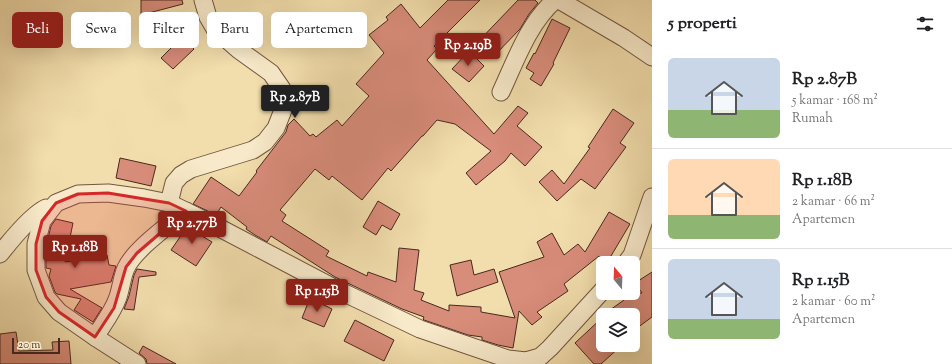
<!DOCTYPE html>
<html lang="id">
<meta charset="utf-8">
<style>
:root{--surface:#fff;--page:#f6f6f6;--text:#202124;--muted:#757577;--line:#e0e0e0;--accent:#8f2418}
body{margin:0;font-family:"Sorts Mill Goudy",serif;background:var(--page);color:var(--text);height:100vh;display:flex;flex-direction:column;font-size:15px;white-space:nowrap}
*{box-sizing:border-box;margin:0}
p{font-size:13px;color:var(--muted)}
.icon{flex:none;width:22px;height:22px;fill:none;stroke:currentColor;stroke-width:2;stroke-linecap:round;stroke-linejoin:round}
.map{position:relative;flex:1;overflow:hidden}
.side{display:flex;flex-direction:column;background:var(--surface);width:300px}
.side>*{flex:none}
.banner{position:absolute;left:12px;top:12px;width:380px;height:36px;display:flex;gap:8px}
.needle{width:26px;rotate:341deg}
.fabs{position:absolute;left:596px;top:256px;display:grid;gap:8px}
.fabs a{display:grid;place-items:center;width:44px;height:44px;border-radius:6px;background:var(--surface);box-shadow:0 4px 16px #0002;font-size:20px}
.scale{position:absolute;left:12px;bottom:10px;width:48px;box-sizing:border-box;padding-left:4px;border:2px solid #49291e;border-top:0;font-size:11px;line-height:14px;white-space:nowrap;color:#49291e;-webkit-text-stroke:3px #f7e9c9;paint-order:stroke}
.price{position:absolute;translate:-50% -34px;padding:0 9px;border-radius:4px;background:var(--accent);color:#fff;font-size:13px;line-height:26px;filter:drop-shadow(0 1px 2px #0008)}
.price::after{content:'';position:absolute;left:50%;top:24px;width:12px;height:9px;margin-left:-6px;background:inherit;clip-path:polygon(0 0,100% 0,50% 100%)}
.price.active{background:#222;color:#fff}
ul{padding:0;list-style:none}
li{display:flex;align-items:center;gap:12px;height:100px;padding:0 16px}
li+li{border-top:1px solid var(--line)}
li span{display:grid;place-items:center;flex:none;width:112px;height:80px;border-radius:6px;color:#555}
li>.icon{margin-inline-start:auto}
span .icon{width:48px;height:48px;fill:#fffc;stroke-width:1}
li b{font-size:17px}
h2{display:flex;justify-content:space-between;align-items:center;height:48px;padding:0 16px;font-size:17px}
.chip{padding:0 14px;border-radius:6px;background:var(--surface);box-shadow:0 4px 16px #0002;font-size:14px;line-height:36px}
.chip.active{background:var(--accent);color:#fff}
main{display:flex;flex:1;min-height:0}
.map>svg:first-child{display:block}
.building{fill:#d88c7a;stroke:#49291e}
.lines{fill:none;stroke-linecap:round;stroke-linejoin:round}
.minor-casing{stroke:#735642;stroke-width:19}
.minor{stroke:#f7e9c9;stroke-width:17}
.marked{fill:#d62828;fill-opacity:0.2;stroke:#d62828;stroke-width:3;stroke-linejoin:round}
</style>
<main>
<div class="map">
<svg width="652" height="364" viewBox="0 0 652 364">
<rect width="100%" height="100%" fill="#f2ddac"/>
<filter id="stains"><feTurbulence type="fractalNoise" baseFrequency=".005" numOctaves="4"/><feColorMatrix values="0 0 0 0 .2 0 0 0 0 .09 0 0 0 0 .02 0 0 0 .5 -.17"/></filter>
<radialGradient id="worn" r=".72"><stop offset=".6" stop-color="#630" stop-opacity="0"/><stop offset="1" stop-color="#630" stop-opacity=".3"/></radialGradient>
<!-- building -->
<g class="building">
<polygon points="141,0 182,0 183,4 141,15"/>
<polygon points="448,0 480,0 434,46 437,49 427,60 494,134 518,106 528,113 517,126 542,147 525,166 511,153 505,161 476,185 466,173 491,151 455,124 437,120 423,136 422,136 391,171 388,168 362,200 332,176 329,180 315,169 280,210 286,215 282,221 329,251 326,256 367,276 368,272 396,282 399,248 419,250 414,290 424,293 421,300 449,311 449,305 481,307 481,312 515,318 499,272 544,257 537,242 552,233 564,255 578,244 585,252 609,212 630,224 611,256 604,262 599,256 564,284 568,291 537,312 542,317 532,325 519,311 513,348 498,345 482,340 482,337 468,335 424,320 423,319 424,317 402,309 335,277 271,236 267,242 255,235 246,229 247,227 221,207 216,215 193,204 211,177 239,196 257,172 256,171 286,132 288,125 294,119 310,136 313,134 316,137 337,120 342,126 369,96 356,84 384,53 369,35 388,20 386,17 401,4 420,28"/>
<polygon points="518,0 535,0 538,3 529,14 520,29 493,57 474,46"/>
<polygon points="552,19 570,28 553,63 554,64 541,86 530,79 534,73 526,68 534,53 535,54"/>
<polygon points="182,37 194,49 173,69 161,58"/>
<polygon points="469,51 484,66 469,82 452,69"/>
<polygon points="613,109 634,123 620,143 626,147 595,189 581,179 557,201 539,182 552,170 564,184 590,148 588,147"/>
<polygon points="120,158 156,166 151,186 116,178"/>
<polygon points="378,201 400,214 391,230 382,225 376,235 363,227"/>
<polygon points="56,219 73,223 65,262 107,255 109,265 116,266 111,282 70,289 102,308 93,322 74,310 81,299 57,294 55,292 49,276 51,269 46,268 46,255 47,248 46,248 46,247 51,226"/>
<polygon points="189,224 205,232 202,236 212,242 196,266 171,250"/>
<polygon points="471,260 474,275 494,269 498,282 457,296 450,265"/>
<polygon points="137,269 156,272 156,275 139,277 134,310 124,309 129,296 134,275"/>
<polygon points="652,272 652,317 633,331 633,315 603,315 624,300 618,293 642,293 635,283"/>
<polygon points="310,298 332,309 324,327 302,318"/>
<polygon points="603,317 603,345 622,345 601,364 594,364 575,343"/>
<polygon points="355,320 394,340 384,361 344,341"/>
<polygon points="16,332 19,351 53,350 52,342 69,341 71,364 0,364 0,334"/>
<polygon points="143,346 176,364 147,364 146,359 139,353"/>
</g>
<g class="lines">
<defs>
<g id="minor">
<polyline points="559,0 624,38 652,57"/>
<path d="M501,92C516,60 528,24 555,0"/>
<polyline points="169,203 174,183 181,175 191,169 253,150 265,142 276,128 283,110 282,89 271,73 239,50 215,29 208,17 203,0"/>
<path d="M0,254C11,240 31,215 46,208"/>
<polyline points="626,263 632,255 652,197"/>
<path d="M95,337C103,324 113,312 118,297C121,288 122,277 126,268C135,249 169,225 186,211"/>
<polyline points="137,364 95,337 59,312 46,297 36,270 36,244 42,221 56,203 78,194 108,193 144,198 169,203 214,225 334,288 420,329 508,359 526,361 540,357 550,348 603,290"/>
</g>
</defs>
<!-- minor casing -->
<use href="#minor" class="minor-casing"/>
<!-- minor -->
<use href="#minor" class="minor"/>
</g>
<!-- marked area -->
<path class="marked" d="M108,193L169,203L186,211L137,253L126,267L114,308L95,337L59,312L46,297L36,270V244L42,221L56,203L78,194Z"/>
<rect width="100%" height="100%" filter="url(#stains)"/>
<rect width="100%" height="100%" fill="url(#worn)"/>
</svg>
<div class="fabs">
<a><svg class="needle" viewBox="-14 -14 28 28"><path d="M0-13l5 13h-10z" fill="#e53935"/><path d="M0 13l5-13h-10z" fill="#757577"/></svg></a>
<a><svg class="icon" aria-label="layers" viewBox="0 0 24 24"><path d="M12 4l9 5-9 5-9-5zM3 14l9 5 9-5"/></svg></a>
</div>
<div class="scale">20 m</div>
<b class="price" style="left:468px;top:67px">Rp 2.19B</b>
<b class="price active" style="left:295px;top:119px">Rp 2.87B</b>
<b class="price" style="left:192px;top:245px">Rp 2.77B</b>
<b class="price" style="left:75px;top:269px">Rp 1.18B</b>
<b class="price" style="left:317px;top:313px">Rp 1.15B</b>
<div class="banner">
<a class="chip active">Beli</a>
<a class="chip">Sewa</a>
<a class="chip">Filter</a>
<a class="chip">Baru</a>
<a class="chip">Apartemen</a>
</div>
</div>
<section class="side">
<h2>5 properti<svg class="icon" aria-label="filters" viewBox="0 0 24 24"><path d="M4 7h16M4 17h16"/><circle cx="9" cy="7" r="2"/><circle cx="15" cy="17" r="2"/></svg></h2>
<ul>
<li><span style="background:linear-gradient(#c9d6e8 65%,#8fb573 0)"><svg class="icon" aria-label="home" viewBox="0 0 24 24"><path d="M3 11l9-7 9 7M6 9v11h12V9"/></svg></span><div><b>Rp 2.87B</b><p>5 kamar · 168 m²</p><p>Rumah</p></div></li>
<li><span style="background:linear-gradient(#ffd9b3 70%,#8fb573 0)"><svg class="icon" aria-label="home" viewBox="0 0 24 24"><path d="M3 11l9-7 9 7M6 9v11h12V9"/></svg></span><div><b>Rp 1.18B</b><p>2 kamar · 66 m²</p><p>Apartemen</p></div></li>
<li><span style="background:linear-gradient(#c9d6e8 75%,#8fb573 0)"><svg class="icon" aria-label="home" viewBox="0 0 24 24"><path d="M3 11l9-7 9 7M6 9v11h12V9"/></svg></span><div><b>Rp 1.15B</b><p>2 kamar · 60 m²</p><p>Apartemen</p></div></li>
</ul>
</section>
</main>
